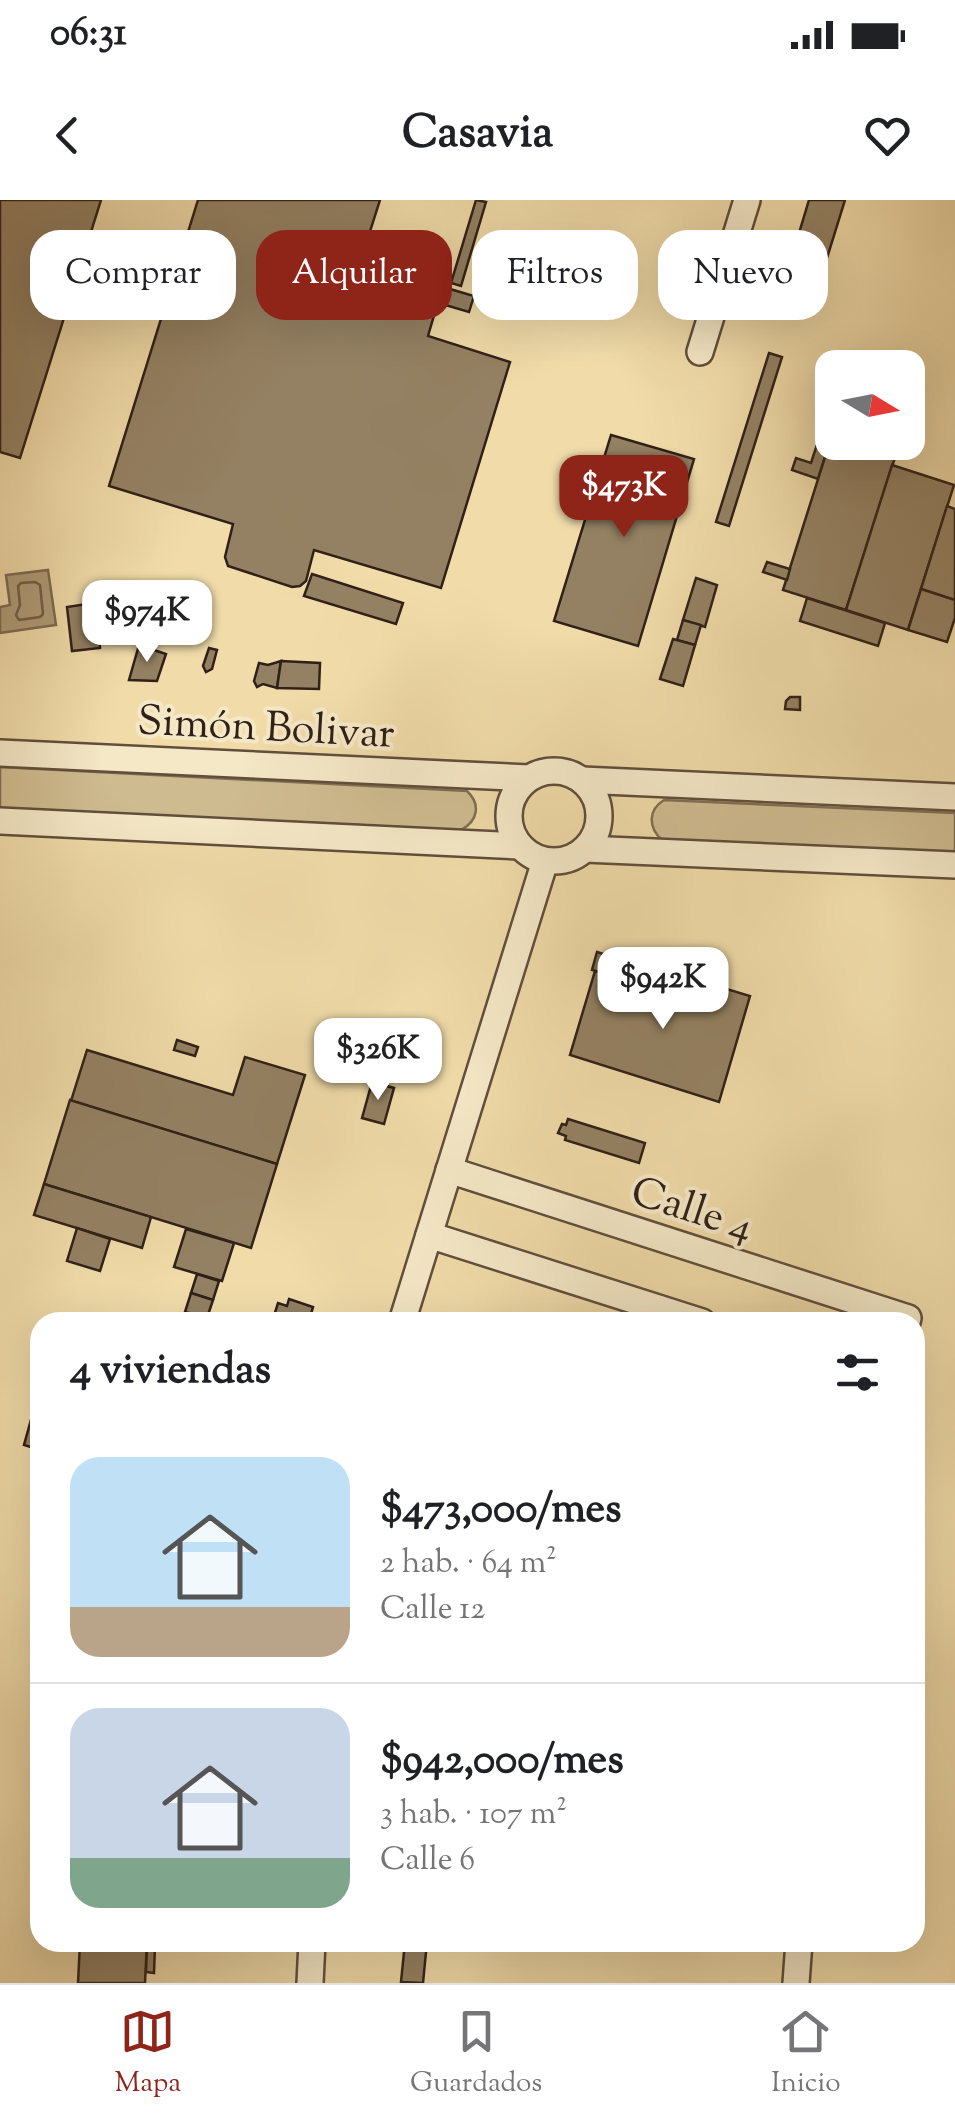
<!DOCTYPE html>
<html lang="es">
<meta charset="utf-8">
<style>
:root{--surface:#fff;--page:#f2f2f2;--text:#202124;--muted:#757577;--line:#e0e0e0;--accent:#8f2418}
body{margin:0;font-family:"Sorts Mill Goudy",serif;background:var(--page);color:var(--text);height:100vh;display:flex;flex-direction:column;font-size:38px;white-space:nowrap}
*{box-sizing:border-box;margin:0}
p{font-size:32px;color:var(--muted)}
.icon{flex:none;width:55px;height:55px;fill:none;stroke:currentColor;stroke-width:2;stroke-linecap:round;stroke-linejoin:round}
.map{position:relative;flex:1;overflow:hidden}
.drawer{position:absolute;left:30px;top:1112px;width:895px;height:640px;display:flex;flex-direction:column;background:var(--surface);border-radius:30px;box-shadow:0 10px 40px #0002}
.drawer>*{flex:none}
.top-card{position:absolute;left:30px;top:30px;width:895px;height:90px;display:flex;gap:20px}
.needle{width:65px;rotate:100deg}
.controls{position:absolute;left:815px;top:150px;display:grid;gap:20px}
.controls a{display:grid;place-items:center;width:110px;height:110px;border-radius:20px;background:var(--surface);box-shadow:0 10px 40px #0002;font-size:50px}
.price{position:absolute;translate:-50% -85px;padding:0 22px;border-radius:20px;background:#fff;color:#222;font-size:32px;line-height:65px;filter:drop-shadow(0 2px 5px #0008)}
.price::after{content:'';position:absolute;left:50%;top:60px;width:30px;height:22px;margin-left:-15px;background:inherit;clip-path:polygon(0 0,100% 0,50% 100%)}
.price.on{background:var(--accent);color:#fff}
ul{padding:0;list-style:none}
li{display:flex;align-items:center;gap:30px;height:250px;padding:0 40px}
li+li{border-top:2px solid var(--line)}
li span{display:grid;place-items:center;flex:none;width:280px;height:200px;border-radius:30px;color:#555}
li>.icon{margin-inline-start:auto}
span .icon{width:120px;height:120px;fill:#fffc;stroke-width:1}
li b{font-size:42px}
h2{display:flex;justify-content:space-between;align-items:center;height:120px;padding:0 40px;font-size:42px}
.chip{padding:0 35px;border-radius:30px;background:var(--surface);box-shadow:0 10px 40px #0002;font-size:35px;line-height:90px}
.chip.on{background:var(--accent);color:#fff}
.status{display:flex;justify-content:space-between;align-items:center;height:70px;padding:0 50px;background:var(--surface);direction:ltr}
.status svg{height:28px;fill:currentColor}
header{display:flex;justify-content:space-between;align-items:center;height:130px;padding:0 40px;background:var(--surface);font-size:45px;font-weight:800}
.menu{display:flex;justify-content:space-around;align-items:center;height:140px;border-top:2px solid var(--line);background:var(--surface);font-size:28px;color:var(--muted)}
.menu a{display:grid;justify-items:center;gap:5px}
.menu .on{color:var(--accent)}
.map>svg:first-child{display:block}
.green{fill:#cfbb90;stroke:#806e54;stroke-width:2.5}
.water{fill:#af9b77;stroke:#7c6a51;stroke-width:2.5}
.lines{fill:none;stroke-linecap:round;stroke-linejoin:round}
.shore{stroke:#705e47;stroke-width:2.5}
.building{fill:#948163;stroke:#302017;stroke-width:2.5}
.minor-casing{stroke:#604f3c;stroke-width:30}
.minor{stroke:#f5e8c7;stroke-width:25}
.labels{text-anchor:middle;stroke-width:8;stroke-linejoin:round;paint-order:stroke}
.street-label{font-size:42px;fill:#302017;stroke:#f5e8c7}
</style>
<div class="status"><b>06:31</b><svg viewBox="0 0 49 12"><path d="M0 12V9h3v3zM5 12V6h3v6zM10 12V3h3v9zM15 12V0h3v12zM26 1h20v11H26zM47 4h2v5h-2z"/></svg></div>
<header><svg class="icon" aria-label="back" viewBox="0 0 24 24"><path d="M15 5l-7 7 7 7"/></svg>Casavia<svg class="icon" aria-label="heart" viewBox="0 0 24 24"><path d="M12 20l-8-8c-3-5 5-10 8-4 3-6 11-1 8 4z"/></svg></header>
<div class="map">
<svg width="955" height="1783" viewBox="0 0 955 1783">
<rect width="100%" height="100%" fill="#f0dba9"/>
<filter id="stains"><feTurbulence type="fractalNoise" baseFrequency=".002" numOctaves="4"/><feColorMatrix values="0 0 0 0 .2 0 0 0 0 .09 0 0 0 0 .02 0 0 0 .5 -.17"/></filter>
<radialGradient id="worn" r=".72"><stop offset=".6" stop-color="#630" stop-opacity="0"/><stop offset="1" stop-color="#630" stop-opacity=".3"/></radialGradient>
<!-- green -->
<g class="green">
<path d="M0,567L467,591C481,604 478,621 461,630L0,608Z"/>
<path d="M664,600L955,613V654L662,640C648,627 648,610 664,600Z"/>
</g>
<!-- water -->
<polygon class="water" points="48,370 56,425 0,433 0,407 10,405 6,375"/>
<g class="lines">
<!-- shore -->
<polygon class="shore" points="35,382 40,385 43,414 40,417 19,420 16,415 20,405 18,386 21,383"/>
</g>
<!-- building -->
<g class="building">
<polygon points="0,0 101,0 20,258 0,252"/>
<polygon points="198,0 380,0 352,88 435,112 428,136 510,162 441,388 314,350 306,381 300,386 292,387 228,366 225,357 233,324 109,286"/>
<polygon points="476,0 486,2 461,86 451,83"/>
<polygon points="809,0 845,0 809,116 777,106"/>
<polygon points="450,89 474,96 469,112 445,105"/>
<polygon points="769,153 782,157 729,326 716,322"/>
<polygon points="831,202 832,202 832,235 818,279 792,270 796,258 811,263"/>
<polygon points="611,235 694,259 638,446 554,421"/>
<polygon points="832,235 832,242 900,242 846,410 783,390"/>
<polygon points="892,265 954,285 908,430 846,410"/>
<polygon points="947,306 955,309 955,400 921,389"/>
<polygon points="767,362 790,369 787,380 763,372"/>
<polygon points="312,374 403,403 396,424 304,396"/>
<polygon points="696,378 717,385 705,427 683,420"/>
<polygon points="921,389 955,400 955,418 947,442 908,430"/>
<polygon points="106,396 109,420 99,421 100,448 72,451 67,407 94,403 93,398"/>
<polygon points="807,398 885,423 878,446 800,421"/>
<polygon points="683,420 701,425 695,445 677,440"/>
<polygon points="673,439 695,445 683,486 660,479"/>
<polygon points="139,445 166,454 157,481 129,480"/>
<polygon points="209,448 217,450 212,469 206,472 203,466"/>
<polygon points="281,461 277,488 263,484 257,487 254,481 259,463 268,465"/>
<polygon points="281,461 320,463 319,489 277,488"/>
<polygon points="790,497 800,497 800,510 785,509 786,501"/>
<polygon points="597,752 645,767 640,785 592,770"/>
<polygon points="595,771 679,796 684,776 750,796 719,902 570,855"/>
<polygon points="177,840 198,847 195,856 174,850"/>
<polygon points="87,850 233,895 245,857 305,875 277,964 71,901"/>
<polygon points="372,882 394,888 384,924 362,918"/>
<polygon points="70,900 277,964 251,1048 44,984"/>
<polygon points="568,919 645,943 639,963 565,940 566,936 558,933 562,924 566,925"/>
<polygon points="44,984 151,1017 142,1048 34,1015"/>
<polygon points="77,1028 110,1039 100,1071 67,1061"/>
<polygon points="186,1029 234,1043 222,1081 174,1067"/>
<polygon points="197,1074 219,1081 213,1100 191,1093"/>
<polygon points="191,1093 213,1100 207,1118 185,1112"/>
<polygon points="289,1099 313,1107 309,1121 303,1119 301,1122 272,1122 278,1103 287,1106"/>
<polygon points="39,1191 40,1192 40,1250 24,1245"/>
<polygon points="80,1742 147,1742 145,1783 78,1783"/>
<polygon points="405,1742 427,1742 423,1783 401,1782"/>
<polygon points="147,1746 155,1746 154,1773 146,1772"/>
</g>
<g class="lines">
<defs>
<g id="minor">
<polyline points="700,152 747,0"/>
<polyline points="0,553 529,578"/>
<circle cx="554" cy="616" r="45"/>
<polyline points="582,580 955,597"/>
<polyline points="0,621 519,646"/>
<polyline points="585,649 955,665"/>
<polyline points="449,970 908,1118 907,1122"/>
<polyline points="429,1035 702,1122"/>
<polyline points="402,1122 545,661"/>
<polyline points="310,1783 312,1742"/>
<polyline points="796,1783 799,1742"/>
</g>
</defs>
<!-- minor casing -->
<use href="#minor" class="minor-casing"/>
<!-- minor -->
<use href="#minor" class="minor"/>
</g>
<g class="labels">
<!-- street labels -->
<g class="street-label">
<text transform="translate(266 525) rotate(3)" y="15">Simón Bolivar</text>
<text transform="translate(693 1007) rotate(18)" y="15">Calle 4</text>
</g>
</g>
<rect width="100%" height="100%" filter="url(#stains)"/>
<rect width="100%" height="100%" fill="url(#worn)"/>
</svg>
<div class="controls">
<a><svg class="needle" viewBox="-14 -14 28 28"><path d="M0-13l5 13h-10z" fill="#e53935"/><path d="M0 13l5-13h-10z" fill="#757577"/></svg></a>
</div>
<b class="price on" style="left:624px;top:340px">$473K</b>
<b class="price" style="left:147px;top:465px">$974K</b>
<b class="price" style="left:663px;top:832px">$942K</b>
<b class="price" style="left:378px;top:903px">$326K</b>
<div class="top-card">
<a class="chip">Comprar</a>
<a class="chip on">Alquilar</a>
<a class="chip">Filtros</a>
<a class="chip">Nuevo</a>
</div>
<section class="drawer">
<h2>4 viviendas<svg class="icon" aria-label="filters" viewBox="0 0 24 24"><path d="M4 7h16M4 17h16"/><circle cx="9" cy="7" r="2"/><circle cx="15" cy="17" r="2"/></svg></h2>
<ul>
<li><span style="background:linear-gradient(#bfe0f5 75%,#b9a48a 0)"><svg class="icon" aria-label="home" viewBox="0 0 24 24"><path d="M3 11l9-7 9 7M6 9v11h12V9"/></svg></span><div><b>$473,000/mes</b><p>2 hab. · 64 m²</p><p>Calle 12</p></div></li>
<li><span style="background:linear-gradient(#c9d6e8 75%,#7fa58c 0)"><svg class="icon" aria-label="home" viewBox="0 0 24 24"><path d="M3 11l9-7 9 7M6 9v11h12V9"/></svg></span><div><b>$942,000/mes</b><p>3 hab. · 107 m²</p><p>Calle 6</p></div></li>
</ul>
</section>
</div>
<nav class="menu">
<a class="on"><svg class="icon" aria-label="map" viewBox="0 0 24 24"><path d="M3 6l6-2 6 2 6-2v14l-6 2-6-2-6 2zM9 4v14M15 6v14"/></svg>Mapa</a>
<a><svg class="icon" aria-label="saved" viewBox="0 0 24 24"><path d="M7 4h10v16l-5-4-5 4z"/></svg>Guardados</a>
<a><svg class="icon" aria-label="home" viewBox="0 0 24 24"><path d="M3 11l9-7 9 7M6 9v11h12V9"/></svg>Inicio</a>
</nav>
